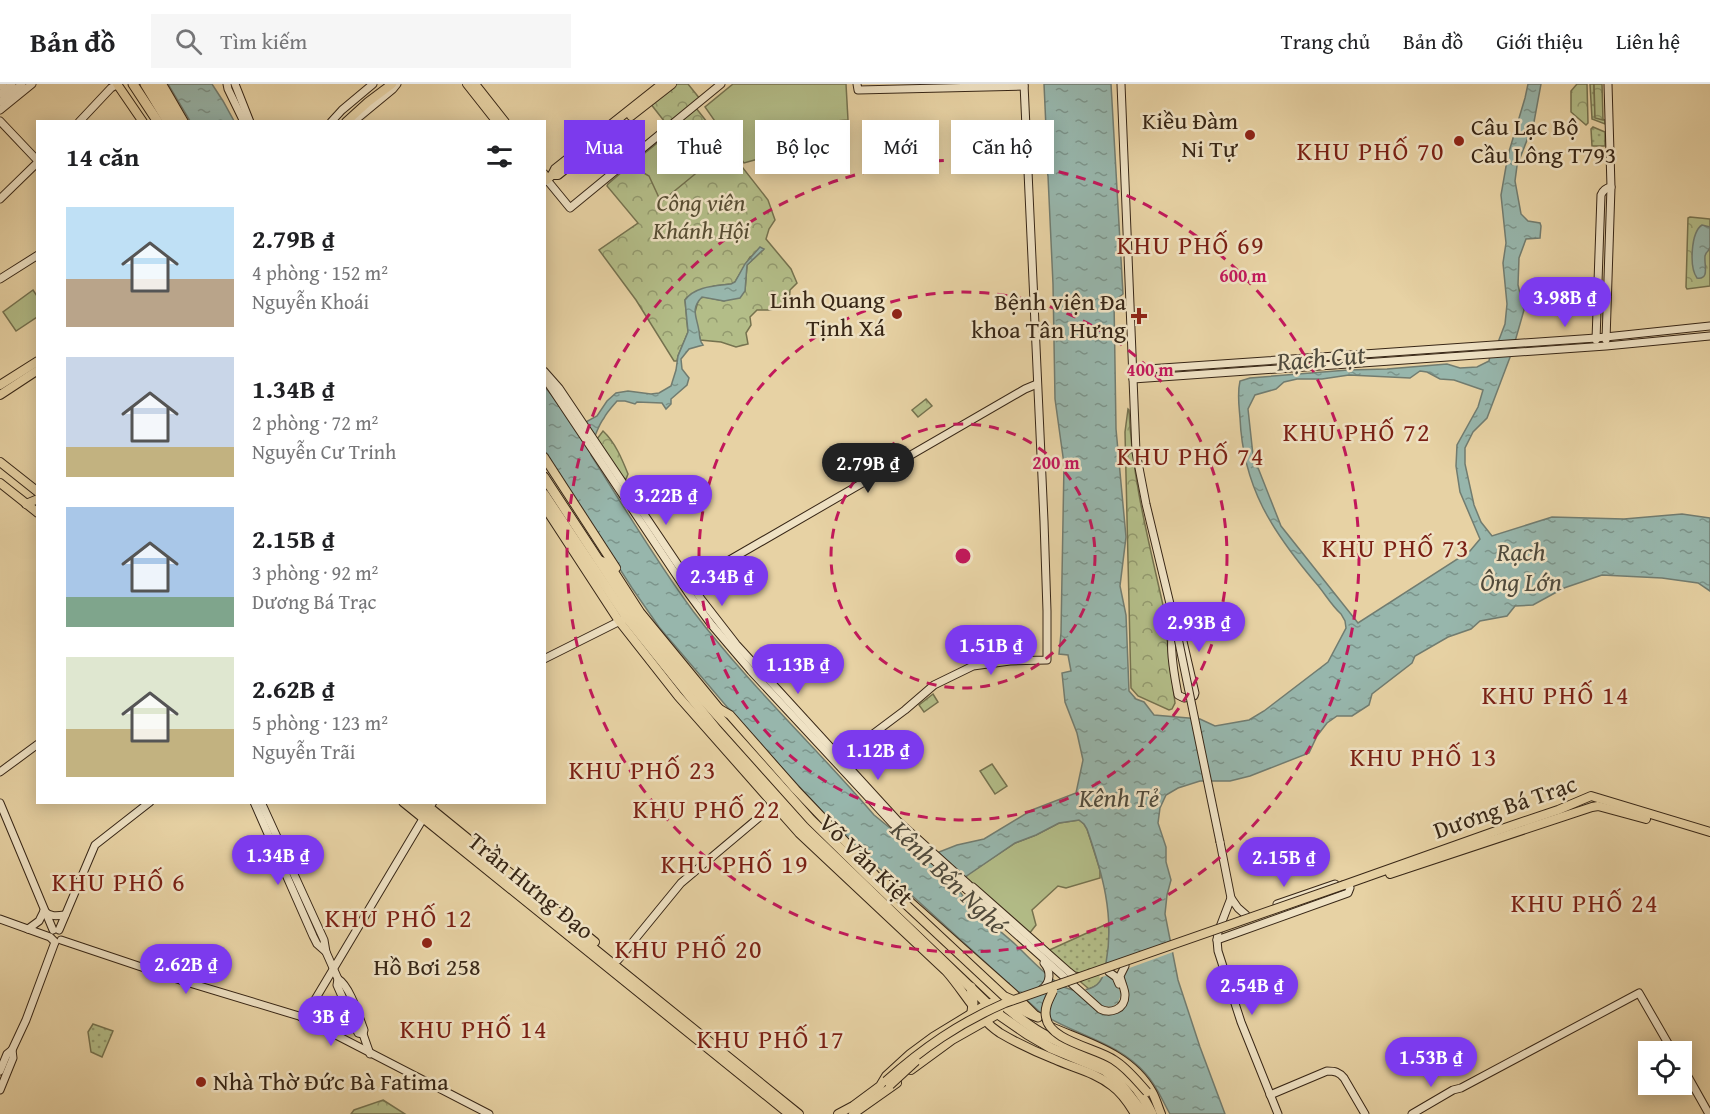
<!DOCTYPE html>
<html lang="vi">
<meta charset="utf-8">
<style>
:root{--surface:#fff;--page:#f6f6f6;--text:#202124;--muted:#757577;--line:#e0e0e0;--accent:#7c3aed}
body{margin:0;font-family:"Gentium Book Plus",serif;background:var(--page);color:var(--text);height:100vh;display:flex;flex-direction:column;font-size:22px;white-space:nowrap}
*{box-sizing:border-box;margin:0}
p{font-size:20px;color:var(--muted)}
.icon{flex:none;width:33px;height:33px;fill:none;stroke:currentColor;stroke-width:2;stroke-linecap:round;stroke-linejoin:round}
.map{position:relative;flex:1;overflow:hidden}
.side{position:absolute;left:36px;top:36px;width:510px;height:684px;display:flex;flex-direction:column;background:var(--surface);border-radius:0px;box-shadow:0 3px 15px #0003}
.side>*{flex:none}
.hud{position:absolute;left:564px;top:36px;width:570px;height:54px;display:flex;gap:12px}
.tools{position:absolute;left:1638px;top:957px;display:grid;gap:12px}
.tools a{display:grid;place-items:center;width:54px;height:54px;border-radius:0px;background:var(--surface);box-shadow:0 3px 15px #0003;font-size:30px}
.price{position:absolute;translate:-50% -51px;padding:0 14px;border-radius:21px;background:var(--accent);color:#fff;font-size:20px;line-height:39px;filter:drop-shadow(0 2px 3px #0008)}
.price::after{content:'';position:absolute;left:50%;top:36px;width:18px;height:14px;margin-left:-9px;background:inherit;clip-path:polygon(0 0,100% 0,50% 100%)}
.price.active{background:#222;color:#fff}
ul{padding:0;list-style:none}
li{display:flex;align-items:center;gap:18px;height:150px;padding:0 30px}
li span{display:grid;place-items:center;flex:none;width:168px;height:120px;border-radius:0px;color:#555}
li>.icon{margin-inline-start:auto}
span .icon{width:72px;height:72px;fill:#fffc;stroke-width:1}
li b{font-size:26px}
h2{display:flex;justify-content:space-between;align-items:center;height:72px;padding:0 30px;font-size:26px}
.chip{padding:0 21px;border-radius:0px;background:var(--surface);box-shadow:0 3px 15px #0003;font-size:21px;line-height:54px}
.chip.active{background:var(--accent);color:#fff}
header{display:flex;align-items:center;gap:36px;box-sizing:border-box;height:84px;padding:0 30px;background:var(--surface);border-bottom:2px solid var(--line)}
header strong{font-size:28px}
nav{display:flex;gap:33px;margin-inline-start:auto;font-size:21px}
.search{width:420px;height:54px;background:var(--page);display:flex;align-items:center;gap:15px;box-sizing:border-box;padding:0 21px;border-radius:0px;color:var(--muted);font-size:22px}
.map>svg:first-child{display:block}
.grass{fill:url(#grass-dots);stroke:#75724f;stroke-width:1.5}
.forest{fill:url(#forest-crowns);stroke:#75724f;stroke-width:1.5}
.garden{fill:#b3bd88;stroke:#75724f;stroke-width:1.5}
.water{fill:url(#water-ripples);stroke:#717c70;stroke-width:1.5;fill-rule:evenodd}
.pier{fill:#e7d2a4}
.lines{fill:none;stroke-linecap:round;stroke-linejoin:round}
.secondary-casing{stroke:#372616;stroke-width:9}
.primary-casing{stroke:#372616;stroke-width:10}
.highway-casing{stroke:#372616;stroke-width:11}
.secondary{stroke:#efe2c4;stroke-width:7}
.primary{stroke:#e7d2a4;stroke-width:8}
.highway{stroke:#e7d2a4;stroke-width:9}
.secondary-bridge-casing{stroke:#372616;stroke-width:9;stroke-linecap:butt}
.primary-bridge-casing{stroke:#372616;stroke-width:10;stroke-linecap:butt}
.secondary-bridge{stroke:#efe2c4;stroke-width:7}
.primary-bridge{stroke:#e7d2a4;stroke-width:8}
.ring{fill:none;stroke:#c2185b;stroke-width:3;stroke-dasharray:10 8}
.poi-dot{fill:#8f2418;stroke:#efe2c4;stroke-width:2}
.labels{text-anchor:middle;stroke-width:5;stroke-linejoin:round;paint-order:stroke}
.poi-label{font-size:24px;fill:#372616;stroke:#efe2c4;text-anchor:end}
.park-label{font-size:24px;font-style:italic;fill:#564c32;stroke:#efe2c4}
.street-label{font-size:24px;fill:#372616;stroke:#efe2c4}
.neighbourhood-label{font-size:26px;letter-spacing:1.5px;fill:#7a1f14;stroke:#efe2c4}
.water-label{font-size:26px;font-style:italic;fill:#4f4a3c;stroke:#efe2c4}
.centre{fill:#c2185b;stroke:#efe2c4;stroke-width:3}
.ring-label{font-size:18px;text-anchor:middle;font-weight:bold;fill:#c2185b;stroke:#efe2c4;stroke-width:5;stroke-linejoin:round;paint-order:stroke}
</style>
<header>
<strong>Bản đồ</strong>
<div class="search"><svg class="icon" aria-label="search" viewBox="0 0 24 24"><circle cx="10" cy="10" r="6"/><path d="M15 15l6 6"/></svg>Tìm kiếm</div>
<nav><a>Trang chủ</a><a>Bản đồ</a><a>Giới thiệu</a><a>Liên hệ</a></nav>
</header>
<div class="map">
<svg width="1710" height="1030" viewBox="0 0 1710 1030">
<defs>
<pattern id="grass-dots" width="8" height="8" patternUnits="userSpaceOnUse" patternTransform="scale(1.5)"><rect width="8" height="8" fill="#b3bd88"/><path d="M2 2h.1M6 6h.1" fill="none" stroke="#92996e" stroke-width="1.8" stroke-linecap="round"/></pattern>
<pattern id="forest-crowns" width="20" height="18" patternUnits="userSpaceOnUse" patternTransform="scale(1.5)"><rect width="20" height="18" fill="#b3bd88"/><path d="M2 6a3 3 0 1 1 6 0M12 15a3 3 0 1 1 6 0" fill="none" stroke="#92996e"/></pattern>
<pattern id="water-ripples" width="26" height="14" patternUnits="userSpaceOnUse" patternTransform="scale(1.5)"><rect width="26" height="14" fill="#97b6ac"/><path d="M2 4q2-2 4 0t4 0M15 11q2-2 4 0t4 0" fill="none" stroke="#7c948b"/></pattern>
</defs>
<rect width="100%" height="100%" fill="#e7d2a4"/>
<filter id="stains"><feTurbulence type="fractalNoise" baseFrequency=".00333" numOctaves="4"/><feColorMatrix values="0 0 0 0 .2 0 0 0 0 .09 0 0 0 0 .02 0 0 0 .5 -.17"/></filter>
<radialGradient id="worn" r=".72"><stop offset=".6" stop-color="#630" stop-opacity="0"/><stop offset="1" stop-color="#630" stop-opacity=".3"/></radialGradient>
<!-- grass -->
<g class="grass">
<polygon points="1590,0 1594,0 1595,33 1605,36 1605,40 1592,35"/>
<polygon points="1593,43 1605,48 1605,62 1592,62 1591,45"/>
<path d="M1109,839C1109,855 1110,883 1101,897C1099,901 1094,903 1089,905L1045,868Z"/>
<polygon points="93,940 113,947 102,973 91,968 88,948"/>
</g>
<!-- forest -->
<g class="forest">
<polygon points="672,0 688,0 700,15 668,42 650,19"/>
<polygon points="1577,0 1587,0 1588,39 1586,41 1571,28 1571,7"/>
<polygon points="1594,0 1602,0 1603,36 1595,34"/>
<polygon points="696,24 768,116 775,136 769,145 766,155 791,185 797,199 790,206 789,221 770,226 757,226 750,233 751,241 746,249 748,260 736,263 721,258 700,256 699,249 694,232 698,217 700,214 705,213 724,217 745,207 747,181 764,165 750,173 735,198 731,200 714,202 687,213 685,216 688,248 678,272 677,277 674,277 636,216 599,166 638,139 607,102 608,100"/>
<polygon points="1690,133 1710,135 1710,202 1687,205 1686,203 1688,134"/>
<polygon points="926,315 932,322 918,333 912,326"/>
<path d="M1128,325L1129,326C1132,400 1153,473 1168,544L1166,546L1175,619L1172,625L1169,626L1138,612L1131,604L1125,348Z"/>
<path d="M603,347C615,358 622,375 628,390L626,395L620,393L597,355Z"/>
<polygon points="933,610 938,618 924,628 919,621"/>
<polygon points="383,1016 405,1030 351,1030 354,1026"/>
</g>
<!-- garden -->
<g class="garden">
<polygon points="733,0 846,0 848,36 823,38 793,48 775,68 769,72 744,79 705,23"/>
<polygon points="671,48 700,86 661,118 649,92 630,81"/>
<polygon points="33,206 37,212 37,233 16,247 3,228"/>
<polygon points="992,680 1007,702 995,710 980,687"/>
<polygon points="1079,736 1084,740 1087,745 1100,786 1100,794 1066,804 1058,802 1032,826 1036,841 1029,850 964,796 968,790 1015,759 1036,751 1059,739"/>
</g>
<!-- water -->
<g class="water">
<polygon points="168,0 212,0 223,17 234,37 190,37"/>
<path d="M1044,0H1111L1123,210L1114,217L1116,345L1126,453L1120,502L1126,531L1129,607L1136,615L1144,618L1154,631L1200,635L1215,642L1249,636L1264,627L1328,578L1346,544L1345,537L1341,530C1331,521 1324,508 1315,498C1272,447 1243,403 1240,334C1239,321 1237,310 1240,297L1250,294L1348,286L1387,285L1447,280L1460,284L1477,283L1489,277L1490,271L1497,261L1505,240L1507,220L1503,179L1506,159L1501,111L1508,71L1525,14L1528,0H1541L1534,38L1517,82L1515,97L1521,130L1528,137L1540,139L1541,142L1540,154L1526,155L1519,174L1518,201L1524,226L1512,268L1487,334L1473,348L1465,364V380L1474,421L1481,438L1492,452L1552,433L1624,435L1682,430L1710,434V507L1698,499L1662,494L1602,491L1564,504L1533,521L1515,522L1507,532L1480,537L1471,545L1448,553L1415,572L1412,579L1372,610L1369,621L1352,632H1337L1327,639L1317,652L1309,669L1250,692L1230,697H1200L1178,704L1166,711L1160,724L1158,739L1166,763V778L1171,796L1167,811L1165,830L1178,896L1200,963L1225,1030H1170C1162,1016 1157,1002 1146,990C1118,958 1077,952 1042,930L907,807L874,780L845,752L745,644L659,543L632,504L545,368L544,302L561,322L586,338L597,332L607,317L616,309L628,307L651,310L659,309L671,302L676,286L678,272L688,248L685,216C695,202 715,202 731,200L735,198L745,180L760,163L764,165L747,181L745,207L740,214L724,217L702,213C690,225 697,233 699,247C700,253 699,256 703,261L689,265L681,275L682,285L689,294L687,301L671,315V320L666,325L662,319L637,318L635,320L625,317H617C612,323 607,328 604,334C597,343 597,351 590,361L591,371C624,423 656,477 693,527C748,600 815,662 874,731L890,744L904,759L924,774L957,761L984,755L1032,726L1076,709L1083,676L1077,649L1065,618L1062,589L1071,587L1068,571L1059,570L1061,549L1064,380L1055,315L1053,200L1048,92L1045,75L1046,44ZM1420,287L1427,288L1440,295L1454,296L1483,306L1478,323L1457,361L1456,382L1460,408L1480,455L1470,467L1358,539L1281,442L1253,371L1248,325L1255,311L1276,305L1284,298L1297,295H1322L1349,291L1410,294ZM1079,736L1084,740L1087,745C1102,788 1115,832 1106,879C1104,890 1102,900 1091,904C1082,908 1073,907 1064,903C1050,896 1028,873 1016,861C995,842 969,825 955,800L1015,759L1036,751L1059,739Z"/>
<path d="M1702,141L1710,143C1710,149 1710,157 1710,163C1708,170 1707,165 1705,172C1704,181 1710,196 1697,194C1689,183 1691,148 1702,141Z"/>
</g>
<!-- pier -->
<polygon class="pier" points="1174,858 1176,867 1124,886 1122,890 1126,911 1111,929 1076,906 1083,903 1102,922 1112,923 1118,919 1121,910 1115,896 1108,891 1099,894 1101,888"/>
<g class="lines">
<defs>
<g id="secondary">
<polyline points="227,0 228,5 244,38"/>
<polyline points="235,0 250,38"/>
<polyline points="857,0 858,6 1024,2"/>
<polyline points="1121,0 1136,368 1146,420 1177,549"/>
<polyline points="0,2 3,0"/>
<polyline points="0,10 12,0"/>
<polyline points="0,18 22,0"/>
<polyline points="0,26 32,0"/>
<polyline points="0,37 38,77"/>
<polyline points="79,38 111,4 118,0"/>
<polyline points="331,38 342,26 373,0"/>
<polyline points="353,38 393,5 397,0"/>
<polyline points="544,98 547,96 570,124 721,0"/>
<polyline points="0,115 38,78"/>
<polyline points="0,195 38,171"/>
<path d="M1596,256L1601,111C1603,106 1606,104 1611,103"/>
<polyline points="1606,256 1611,103 1608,0"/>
<polyline points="1133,286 1596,254 1710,242"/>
<polyline points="544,287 559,304 701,515 736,560 898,737 968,800 975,808"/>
<path d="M544,293L689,510L711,540L751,587L893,740L1100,925C1110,930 1125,926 1125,911C1125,905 1121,898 1120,892L1125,882"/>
<polyline points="1133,295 1606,262 1710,252"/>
<polyline points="688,500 1025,305 1037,300"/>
<path d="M1175,543C1167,556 1175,595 1178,611L1184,614L1194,612L1195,609L1182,553L1178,542"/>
<polyline points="544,575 624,535"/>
<polyline points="837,677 905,626 934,601 973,582 1010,577 1047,576 1047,527 1044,437 1024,0"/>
<polyline points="0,688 38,660"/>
<polyline points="254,718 313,852 317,860 326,868"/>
<polyline points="261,718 324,856 326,868 338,895 337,901 358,949 363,950"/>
<polyline points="0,719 53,846"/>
<polyline points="1220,758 1231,814 1218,848 1217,856 1218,867 1241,938 1278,1030"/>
<polyline points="973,803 1069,888 1074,892 1081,893"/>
<polyline points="1231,814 1238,824 1246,831"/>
<polyline points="1277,820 1335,800"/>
<path d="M44,827C50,833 57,832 65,831"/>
<polyline points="0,835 50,853 55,858"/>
<polyline points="28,845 39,837 44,827"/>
<polyline points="59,846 95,761 150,718"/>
<polyline points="61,856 183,897 299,932 489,1030"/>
<polyline points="1217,856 1348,809 1350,804"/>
<polyline points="618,876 681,799 769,725 771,719"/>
<polyline points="1109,888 1116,893 1119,900"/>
<path d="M338,895C350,902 359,933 364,946L363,950L370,970"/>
<path d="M1042,905C1051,898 1051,887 1044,879"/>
<polyline points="304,934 433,718"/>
<polyline points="1682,982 1709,1030"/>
<polyline points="0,987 7,970 12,966 26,936 55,858"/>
<polyline points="0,1006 13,974 12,966"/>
<path d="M1270,1011L1327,987C1335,987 1339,988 1344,994L1365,1030"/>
<polyline points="1412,1030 1453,1006 1461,1004 1639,909 1673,968"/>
</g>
<g id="primary">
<polyline points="117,0 143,38"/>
<polyline points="162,0 184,38"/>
<polyline points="467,0 497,38"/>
<polyline points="475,0 505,38"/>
<polyline points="631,32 672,0"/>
<polyline points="346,38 368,18 392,0"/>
<polyline points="544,90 547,96 552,91 555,85 662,0"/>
<polyline points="552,91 558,91 616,44"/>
<polyline points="0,301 38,277"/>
<polyline points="0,311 38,286"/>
<polyline points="544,373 616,484"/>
<polyline points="0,378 38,408"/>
<polyline points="0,399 38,429"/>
<polyline points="26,420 38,415"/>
<path d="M544,422L619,537L678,612L799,749L946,887C964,907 977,934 1000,949C1017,959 1036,968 1054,975C1073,984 1095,988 1112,1002C1122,1009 1129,1020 1135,1030"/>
<polyline points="599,476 609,480 640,528 722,628"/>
<polyline points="718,624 730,631 796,706 857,770 876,792 900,809 1014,910 1036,932"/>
<polyline points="403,718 789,1030"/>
<polyline points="413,718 799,1030"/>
<polyline points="423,718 595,858"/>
<polyline points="1390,790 1592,723 1598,722 1646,735"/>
<polyline points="1344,801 1496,747 1558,726 1591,712 1710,748"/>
<path d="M1051,943C1088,959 1131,970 1152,1008C1156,1015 1158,1023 1161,1030"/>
<polyline points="911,986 952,956 998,930 1000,924"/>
<polyline points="838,1030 853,1022 880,1002 886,992 910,970 933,953 987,920 1000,917"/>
<polyline points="853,1030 897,999"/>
</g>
<g id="highway">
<polyline points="133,0 158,38"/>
<polyline points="145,0 168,38"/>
<polyline points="153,0 176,38"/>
<path d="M544,393L634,530L700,612L811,736L868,792L1008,925C1021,935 1032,945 1047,952C1093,976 1127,977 1152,1030"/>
<polyline points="544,410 627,534 717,646 804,743 998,930 1027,950 1051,964 1104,986 1120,999 1144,1030"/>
<polyline points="971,903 973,919 972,928"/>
<path d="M1002,917C1016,920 1025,929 1038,933"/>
</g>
</defs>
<!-- secondary casing -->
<use href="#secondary" class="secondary-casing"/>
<!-- primary casing -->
<use href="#primary" class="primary-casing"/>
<!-- highway casing -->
<use href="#highway" class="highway-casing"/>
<!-- secondary -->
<use href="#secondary" class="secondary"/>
<!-- primary -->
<use href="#primary" class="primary"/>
<!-- highway -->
<use href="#highway" class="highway"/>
<defs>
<polyline id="secondary-bridge" points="1177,549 1220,758"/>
<g id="primary-bridge">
<polyline points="900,815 1004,912 1013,916"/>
<path d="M1053,907C1049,915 1044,924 1046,933C1049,957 1097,964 1114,976C1127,984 1137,997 1147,1008"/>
<path d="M886,997C923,964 959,939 1005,919L1344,801"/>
<polyline points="890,1001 916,977"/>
</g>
</defs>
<!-- secondary-bridge casing -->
<use href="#secondary-bridge" class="secondary-bridge-casing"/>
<!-- primary-bridge casing -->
<use href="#primary-bridge" class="primary-bridge-casing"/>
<!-- secondary-bridge -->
<use href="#secondary-bridge" class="secondary-bridge"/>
<!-- primary-bridge -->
<use href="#primary-bridge" class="primary-bridge"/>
</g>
<!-- distance rings -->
<g class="ring">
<circle cx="963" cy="472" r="132"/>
<circle cx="963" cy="472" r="264"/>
<circle cx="963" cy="472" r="396"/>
</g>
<!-- markers -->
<g class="poi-dot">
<circle cx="1250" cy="51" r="6"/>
<circle cx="1459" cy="57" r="6"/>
<circle cx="897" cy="230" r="6"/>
<path d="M1136 223h6v6h6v6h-6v6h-6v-6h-6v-6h6z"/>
<circle cx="427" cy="859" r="6"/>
<circle cx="201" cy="998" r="6"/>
</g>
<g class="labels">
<!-- poi labels -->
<g class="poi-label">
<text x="1238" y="45">Kiều Đàm<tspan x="1238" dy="28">Ni Tự</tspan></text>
<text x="1471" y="51" text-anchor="start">Câu Lạc Bộ<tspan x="1471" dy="28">Cầu Lông T793</tspan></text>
<text x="885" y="224">Linh Quang<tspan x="885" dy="28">Tịnh Xá</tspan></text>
<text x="1126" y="226">Bệnh viện Đa<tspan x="1126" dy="28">khoa Tân Hưng</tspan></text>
<text x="427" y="891" text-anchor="middle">Hồ Bơi 258</text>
<text x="213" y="1006" text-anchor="start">Nhà Thờ Đức Bà Fatima</text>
</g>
<!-- park labels -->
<g class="park-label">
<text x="701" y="127">Công viên<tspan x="701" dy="28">Khánh Hội</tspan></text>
</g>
<!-- street labels -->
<g class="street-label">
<text transform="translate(1505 723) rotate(-19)" y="8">Dương Bá Trạc</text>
<text transform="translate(866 776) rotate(44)" y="8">Võ Văn Kiệt</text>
<text transform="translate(531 802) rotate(39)" y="8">Trần Hưng Đạo</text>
</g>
<!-- neighbourhood labels -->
<g class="neighbourhood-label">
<text x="1371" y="76">KHU PHỐ 70</text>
<text x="1191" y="170">KHU PHỐ 69</text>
<text x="1357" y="357">KHU PHỐ 72</text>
<text x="1191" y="381">KHU PHỐ 74</text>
<text x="1396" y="473">KHU PHỐ 73</text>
<text x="1556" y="620">KHU PHỐ 14</text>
<text x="1424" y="682">KHU PHỐ 13</text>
<text x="643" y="695">KHU PHỐ 23</text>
<text x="707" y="734">KHU PHỐ 22</text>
<text x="735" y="789">KHU PHỐ 19</text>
<text x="119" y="807">KHU PHỐ 6</text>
<text x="1585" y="828">KHU PHỐ 24</text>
<text x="399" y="843">KHU PHỐ 12</text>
<text x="689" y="874">KHU PHỐ 20</text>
<text x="474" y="954">KHU PHỐ 14</text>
<text x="771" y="964">KHU PHỐ 17</text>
</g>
<!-- water labels -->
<g class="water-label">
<text transform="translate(1321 274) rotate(-5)" y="9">Rạch Cụt</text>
<text x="1521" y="477">Rạch<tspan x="1521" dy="30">Ông Lớn</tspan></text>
<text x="1119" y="723">Kênh Tẻ</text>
<text transform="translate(949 793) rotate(44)" y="9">Kênh Bến Nghé</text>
</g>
</g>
<circle cx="963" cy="472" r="9" class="centre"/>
<g class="ring-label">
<text x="1243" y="198">600 m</text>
<text x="1150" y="292">400 m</text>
<text x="1056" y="385">200 m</text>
</g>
<rect width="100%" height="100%" filter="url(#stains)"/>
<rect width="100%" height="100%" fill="url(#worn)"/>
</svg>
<div class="tools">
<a><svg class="icon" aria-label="locate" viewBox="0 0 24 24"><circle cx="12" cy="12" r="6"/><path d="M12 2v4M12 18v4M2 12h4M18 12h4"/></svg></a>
</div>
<b class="price" style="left:1565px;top:244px">3.98B ₫</b>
<b class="price active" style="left:868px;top:410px">2.79B ₫</b>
<b class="price" style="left:666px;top:442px">3.22B ₫</b>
<b class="price" style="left:722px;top:523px">2.34B ₫</b>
<b class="price" style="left:1199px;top:569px">2.93B ₫</b>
<b class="price" style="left:991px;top:592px">1.51B ₫</b>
<b class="price" style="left:798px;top:611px">1.13B ₫</b>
<b class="price" style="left:878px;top:697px">1.12B ₫</b>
<b class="price" style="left:278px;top:802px">1.34B ₫</b>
<b class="price" style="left:1284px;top:804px">2.15B ₫</b>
<b class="price" style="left:186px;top:911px">2.62B ₫</b>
<b class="price" style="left:1252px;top:932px">2.54B ₫</b>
<b class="price" style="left:331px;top:963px">3B ₫</b>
<b class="price" style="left:1431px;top:1004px">1.53B ₫</b>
<div class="hud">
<a class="chip active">Mua</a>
<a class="chip">Thuê</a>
<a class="chip">Bộ lọc</a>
<a class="chip">Mới</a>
<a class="chip">Căn hộ</a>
</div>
<section class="side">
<h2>14 căn<svg class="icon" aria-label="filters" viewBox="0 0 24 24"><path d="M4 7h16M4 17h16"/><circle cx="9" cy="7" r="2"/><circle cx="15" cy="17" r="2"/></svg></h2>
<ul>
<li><span style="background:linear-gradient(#bfe0f5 60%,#b9a48a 0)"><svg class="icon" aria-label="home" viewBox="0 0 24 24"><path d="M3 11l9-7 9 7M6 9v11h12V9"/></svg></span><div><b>2.79B ₫</b><p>4 phòng · 152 m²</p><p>Nguyễn Khoái</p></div></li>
<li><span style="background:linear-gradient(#c9d6e8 75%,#c2b280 0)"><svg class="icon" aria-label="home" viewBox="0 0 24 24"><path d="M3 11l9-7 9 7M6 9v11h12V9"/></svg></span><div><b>1.34B ₫</b><p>2 phòng · 72 m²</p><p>Nguyễn Cư Trinh</p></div></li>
<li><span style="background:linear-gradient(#a9c7e8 75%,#7fa58c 0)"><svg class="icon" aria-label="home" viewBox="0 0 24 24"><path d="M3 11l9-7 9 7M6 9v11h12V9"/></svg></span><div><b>2.15B ₫</b><p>3 phòng · 92 m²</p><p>Dương Bá Trạc</p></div></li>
<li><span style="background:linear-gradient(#dfe7d0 60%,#c2b280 0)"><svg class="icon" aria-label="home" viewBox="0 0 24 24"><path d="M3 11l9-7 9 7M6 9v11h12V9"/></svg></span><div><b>2.62B ₫</b><p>5 phòng · 123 m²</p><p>Nguyễn Trãi</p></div></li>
</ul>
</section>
</div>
